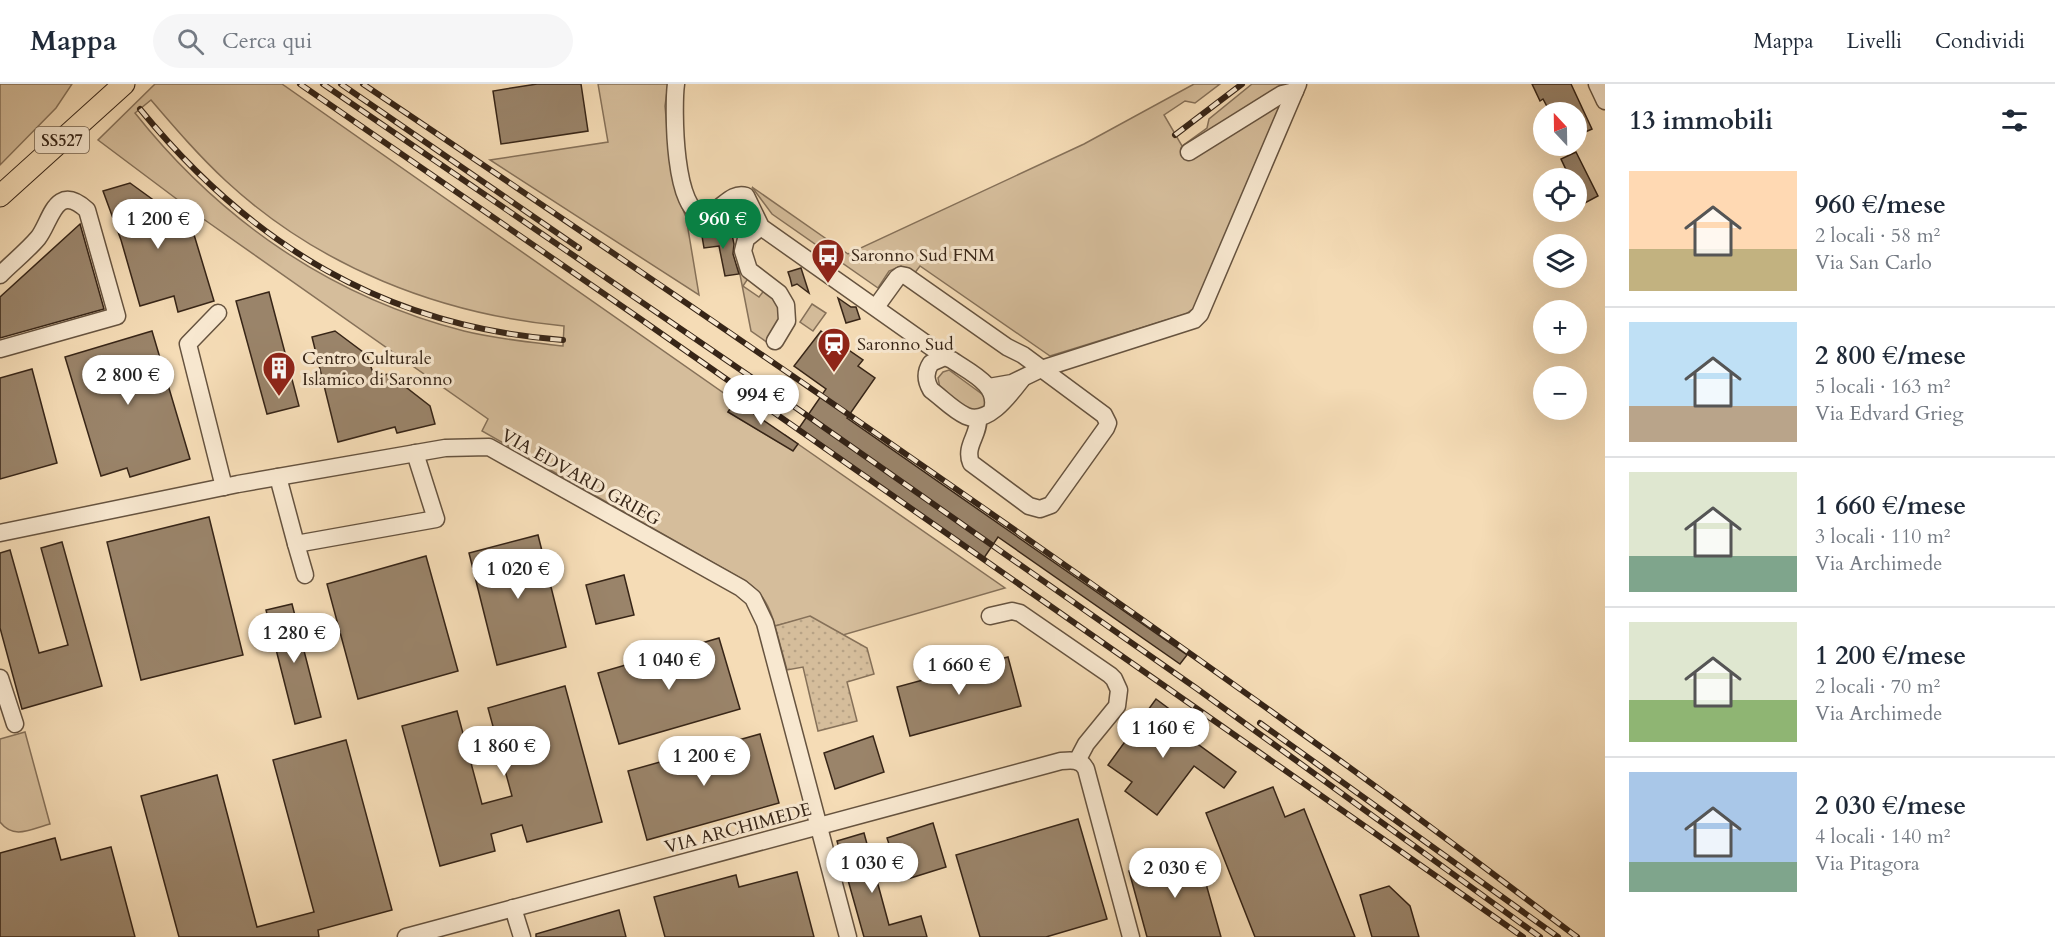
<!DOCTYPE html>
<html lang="it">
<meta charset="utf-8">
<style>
:root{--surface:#fff;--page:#f6f6f7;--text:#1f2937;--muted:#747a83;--line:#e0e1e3;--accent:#0b8043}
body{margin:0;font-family:Cardo,serif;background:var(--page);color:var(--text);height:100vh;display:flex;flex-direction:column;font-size:22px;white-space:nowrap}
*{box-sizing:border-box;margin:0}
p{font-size:20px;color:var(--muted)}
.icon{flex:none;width:33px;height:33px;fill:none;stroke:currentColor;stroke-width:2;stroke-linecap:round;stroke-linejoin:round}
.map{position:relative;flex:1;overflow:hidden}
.side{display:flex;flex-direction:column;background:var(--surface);width:450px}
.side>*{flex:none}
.needle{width:39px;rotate:338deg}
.buttons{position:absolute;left:1533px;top:18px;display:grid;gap:12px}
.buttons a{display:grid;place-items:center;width:54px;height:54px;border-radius:50%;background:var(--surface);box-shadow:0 6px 24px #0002;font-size:30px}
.price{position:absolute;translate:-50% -51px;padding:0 14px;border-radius:21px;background:#fff;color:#222;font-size:20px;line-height:39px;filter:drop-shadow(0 2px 3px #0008)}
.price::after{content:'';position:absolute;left:50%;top:36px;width:18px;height:14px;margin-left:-9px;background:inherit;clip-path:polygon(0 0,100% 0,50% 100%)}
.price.on{background:var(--accent);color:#fff}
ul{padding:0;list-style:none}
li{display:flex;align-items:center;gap:18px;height:150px;padding:0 24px}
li+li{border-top:2px solid var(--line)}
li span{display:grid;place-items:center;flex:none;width:168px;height:120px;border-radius:0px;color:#555}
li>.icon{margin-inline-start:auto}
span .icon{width:72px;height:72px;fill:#fffc;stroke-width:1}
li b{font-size:26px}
h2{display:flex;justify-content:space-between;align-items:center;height:72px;padding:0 24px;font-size:26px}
header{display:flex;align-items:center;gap:36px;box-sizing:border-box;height:84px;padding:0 30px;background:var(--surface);border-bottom:2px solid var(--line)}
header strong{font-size:28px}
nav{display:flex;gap:33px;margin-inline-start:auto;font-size:21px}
.search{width:420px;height:54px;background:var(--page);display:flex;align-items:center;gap:15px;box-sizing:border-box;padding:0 21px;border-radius:33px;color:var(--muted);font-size:22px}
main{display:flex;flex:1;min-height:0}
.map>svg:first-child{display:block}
.grass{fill:#d5bd9b;stroke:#867159;stroke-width:1.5;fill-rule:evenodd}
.garden{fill:url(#garden-dots);stroke:#867159;stroke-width:1.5}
.building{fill:#9a846a;stroke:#372517;stroke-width:1.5}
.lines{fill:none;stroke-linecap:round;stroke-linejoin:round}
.minor-casing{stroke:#66533f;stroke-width:19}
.major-casing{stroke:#372517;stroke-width:23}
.minor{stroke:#f8e8d0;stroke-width:16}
.major{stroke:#f5dcb6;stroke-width:21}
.rail-casing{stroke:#372517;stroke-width:6}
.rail{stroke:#f8e8d0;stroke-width:4;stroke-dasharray:11;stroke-linecap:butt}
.labels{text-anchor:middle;stroke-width:6;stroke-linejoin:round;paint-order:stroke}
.shield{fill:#f8e8d0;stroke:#71604e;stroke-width:1.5}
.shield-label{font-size:16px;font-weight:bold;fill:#372517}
.poi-label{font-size:18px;fill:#372517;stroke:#f8e8d0;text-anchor:start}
.street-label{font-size:18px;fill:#372517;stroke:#f8e8d0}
</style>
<header>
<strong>Mappa</strong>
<div class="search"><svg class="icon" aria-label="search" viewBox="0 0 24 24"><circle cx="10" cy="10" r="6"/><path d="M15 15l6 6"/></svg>Cerca qui</div>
<nav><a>Mappa</a><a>Livelli</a><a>Condividi</a></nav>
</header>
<main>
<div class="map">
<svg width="1605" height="853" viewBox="0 0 1605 853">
<defs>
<pattern id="garden-dots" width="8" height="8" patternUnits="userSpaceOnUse" patternTransform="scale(1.5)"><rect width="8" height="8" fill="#d5bd9b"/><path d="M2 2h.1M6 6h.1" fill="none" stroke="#b7a285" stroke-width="1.8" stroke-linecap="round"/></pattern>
</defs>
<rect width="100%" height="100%" fill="#f5dcb6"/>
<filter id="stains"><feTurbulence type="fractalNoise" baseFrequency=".00333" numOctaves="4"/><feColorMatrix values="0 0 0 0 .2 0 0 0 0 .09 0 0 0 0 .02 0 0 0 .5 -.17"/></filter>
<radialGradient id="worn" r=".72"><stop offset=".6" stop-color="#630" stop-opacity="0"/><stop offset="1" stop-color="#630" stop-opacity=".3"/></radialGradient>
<!-- grass -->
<g class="grass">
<polygon points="0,0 72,0 56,24 0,81"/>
<path d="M155,0H282L735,317L728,328L780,359L785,351L1005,504L843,551L810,533L775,542C770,523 763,510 747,498L482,347L488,335L202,134L98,56ZM151,16C175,44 199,72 226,97C319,183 439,230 564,242L563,262C530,258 496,255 464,247C331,213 220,136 135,29Z"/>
<polygon points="598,0 668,0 665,22 670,77 676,109 686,133 699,211 490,76 608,58"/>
<polygon points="1194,0 1220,0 1195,19 1185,17 1164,31 1182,62 1207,44 1209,35 1252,0 1289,0 1194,224 1186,230 1050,272 920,182 914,190 901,182 889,187 878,204 772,130 752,103 848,170 1084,60"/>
<polygon points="736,170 749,193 743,202 759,213 766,204 784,228 768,259 751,247"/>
<polygon points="812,220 826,229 813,247 800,238"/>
<polygon points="949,286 986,313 987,323 974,329 940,304 938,294 943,288"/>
<path d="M25,648L50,740C31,745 14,756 0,738V655Z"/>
</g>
<!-- garden -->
<polygon class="garden" points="810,532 867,564 874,590 847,598 857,637 818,647 803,583 787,586 775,542"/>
<!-- building -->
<g class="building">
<polygon points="537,0 581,0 588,47 501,60 493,7"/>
<polygon points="1532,0 1571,0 1592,45 1576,52 1576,28 1550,28 1543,15 1540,17"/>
<polygon points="1576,68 1598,112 1583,120 1576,107 1576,94 1570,94 1561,75"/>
<polygon points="130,99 192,144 214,217 178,228 174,212 140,222 121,156 103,107"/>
<polygon points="80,140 104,225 0,254 0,213"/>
<polygon points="731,146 734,160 733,170 739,190 725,192 719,162 704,164 702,152"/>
<polygon points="801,184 809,209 797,200 792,202 790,194 788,188"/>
<polygon points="269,208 299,322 267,330 236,217"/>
<polygon points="838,214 851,223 856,223 860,235 846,239"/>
<polygon points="152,247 190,375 130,393 127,384 101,392 65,273"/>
<polygon points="335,247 367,271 374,292 389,290 430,322 435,340 397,349 395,343 338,358 312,253"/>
<polygon points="821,247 863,276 858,282 875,294 847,334 1187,571 1180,580 998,453 984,474 799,344 826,305 794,282"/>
<polygon points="32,285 57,379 0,395 0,294"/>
<polygon points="735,317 798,360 793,367 728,328"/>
<polygon points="209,433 243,571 141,596 107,458"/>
<polygon points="538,451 566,563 497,581 469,469"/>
<polygon points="62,458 102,602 22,625 0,544 0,469 10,466 39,569 68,561 41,464"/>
<polygon points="426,472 458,587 358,615 327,500"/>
<polygon points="624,491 634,531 596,540 586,501"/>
<polygon points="292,520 321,633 295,640 266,526"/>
<polygon points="719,554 740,625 619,660 598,589"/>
<polygon points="1008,573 1021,622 910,652 897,603"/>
<polygon points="565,602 602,738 527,758 522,741 491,750 495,767 440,782 402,642 457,627 482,720 512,712 488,624"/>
<polygon points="1156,615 1180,633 1173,642 1236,688 1224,704 1194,682 1157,731 1125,707 1132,698 1108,681"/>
<polygon points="760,650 779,719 647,756 628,687"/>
<polygon points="873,652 884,688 835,705 824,669"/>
<polygon points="346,656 392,826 318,846 319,853 179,853 141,712 217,691 257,843 314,828 273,676"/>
<polygon points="1273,703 1285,733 1304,725 1355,853 1255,853 1206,729"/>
<polygon points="1078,735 1107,835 1046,853 980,853 956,771"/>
<polygon points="933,739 946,783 901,797 887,754"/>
<polygon points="864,749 889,841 921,832 927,853 864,853 837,757"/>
<polygon points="55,754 61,776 111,763 135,853 0,853 0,769"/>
<polygon points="1197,768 1221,853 1147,853 1129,787"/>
<polygon points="797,788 814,853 665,853 654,813 736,791 739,803"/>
<polygon points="1389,802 1410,822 1419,853 1372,853 1360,811"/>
<polygon points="619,826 626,853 536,853 536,850"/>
</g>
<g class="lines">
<defs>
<g id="minor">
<path d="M676,0C673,21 673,135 706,130C721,128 730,107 746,112L761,143L945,273"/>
<polyline points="1597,0 1605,17"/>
<polyline points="1189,68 1282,10 1295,7"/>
<polyline points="761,143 746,155 743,167 749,186 779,209 786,221 787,237 775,257"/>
<path d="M0,191C12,179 27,167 38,154C51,138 55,97 87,126L117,232L0,265"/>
<path d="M876,223L897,194L901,191L906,192L1007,263L1023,271L1104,331L1108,339L1106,344L1051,421L1040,425L1029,422L971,379C964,362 980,350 978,334"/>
<polyline points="218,229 188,260 224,403"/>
<polyline points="989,303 1012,299 1041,285 1194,236 1200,230 1298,0"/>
<path d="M992,326C1000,301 969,288 952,276L945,273L931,279C925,288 925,296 931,306C942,314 953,326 966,332C988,342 1011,309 1022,295"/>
<polyline points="278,393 296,460 436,435 415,369"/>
<polyline points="0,449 238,400 445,364 489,363 741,504 753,514 765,539 848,853"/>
<polyline points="296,460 305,491"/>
<polyline points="990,532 1012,527 1020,529 1110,591 1114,595 1119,606 1117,622 1086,660 1077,677"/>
<polyline points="0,594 15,640"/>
<polyline points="513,824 522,853"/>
<path d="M406,853L1061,677C1071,676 1081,675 1086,685L1131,853"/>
</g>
<polyline id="major" points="0,112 124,0"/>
</defs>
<!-- minor casing -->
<use href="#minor" class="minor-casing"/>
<!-- major casing -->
<use href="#major" class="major-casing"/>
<!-- minor -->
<use href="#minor" class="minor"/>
<!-- major -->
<use href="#major" class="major"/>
<defs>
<g id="rail">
<polyline points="300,0 639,234 1523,853"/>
<polyline points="323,0 792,321 1196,604 1540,853"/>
<polyline points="341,0 579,164"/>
<path d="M363,0C683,215 1001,433 1314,658C1403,721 1490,788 1577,853"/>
<path d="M140,25C251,161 386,243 563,256"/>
<polyline points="1175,51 1242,0"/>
<polyline points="1260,639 1558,853"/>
</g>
</defs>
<!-- rail casing -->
<use href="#rail" class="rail-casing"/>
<!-- rail -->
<use href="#rail" class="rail"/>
</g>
<!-- icons -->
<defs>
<symbol id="bus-pin" viewBox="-11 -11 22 30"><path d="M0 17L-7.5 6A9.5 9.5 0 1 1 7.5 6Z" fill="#8f2418" stroke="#f8e8d0"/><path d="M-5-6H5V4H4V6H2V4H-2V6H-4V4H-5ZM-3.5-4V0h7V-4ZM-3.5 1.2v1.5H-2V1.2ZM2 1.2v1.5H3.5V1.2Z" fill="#fff"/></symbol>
<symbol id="station-pin" viewBox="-11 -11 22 30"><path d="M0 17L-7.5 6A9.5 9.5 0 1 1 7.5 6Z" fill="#8f2418" stroke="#f8e8d0"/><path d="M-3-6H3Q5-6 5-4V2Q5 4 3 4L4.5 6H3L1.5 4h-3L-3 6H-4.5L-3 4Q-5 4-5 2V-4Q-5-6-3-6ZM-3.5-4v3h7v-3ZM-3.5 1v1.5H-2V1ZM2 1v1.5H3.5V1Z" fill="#fff"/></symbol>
<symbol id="building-pin" viewBox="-11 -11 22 30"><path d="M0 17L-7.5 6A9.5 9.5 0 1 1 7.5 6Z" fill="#8f2418" stroke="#f8e8d0"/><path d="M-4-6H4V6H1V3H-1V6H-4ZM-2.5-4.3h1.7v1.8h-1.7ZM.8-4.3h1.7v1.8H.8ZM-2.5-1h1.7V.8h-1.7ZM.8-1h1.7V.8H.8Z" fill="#fff"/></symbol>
</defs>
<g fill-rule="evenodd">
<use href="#bus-pin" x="809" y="152" width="38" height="52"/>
<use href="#station-pin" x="815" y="241" width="38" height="52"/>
<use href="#building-pin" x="260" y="265" width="38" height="52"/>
</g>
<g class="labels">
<!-- shield labels -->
<rect class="shield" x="35" y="43" width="54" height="26" rx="4.5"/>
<g class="shield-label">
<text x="62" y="62">SS527</text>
</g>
<!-- poi labels -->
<g class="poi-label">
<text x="851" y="177">Saronno Sud FNM</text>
<text x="857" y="266">Saronno Sud</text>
<text x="302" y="280">Centro Culturale<tspan x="302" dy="21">Islamico di Saronno</tspan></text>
</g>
<!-- street labels -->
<g class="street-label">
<text transform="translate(581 393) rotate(29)" y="6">VIA EDVARD GRIEG</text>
<text transform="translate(738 744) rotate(-15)" y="6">VIA ARCHIMEDE</text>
</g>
</g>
<rect width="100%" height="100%" filter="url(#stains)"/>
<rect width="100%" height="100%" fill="url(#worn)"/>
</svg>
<div class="buttons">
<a><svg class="needle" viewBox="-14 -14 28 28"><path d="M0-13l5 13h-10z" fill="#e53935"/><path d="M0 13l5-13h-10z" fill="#747a83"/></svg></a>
<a><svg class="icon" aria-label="locate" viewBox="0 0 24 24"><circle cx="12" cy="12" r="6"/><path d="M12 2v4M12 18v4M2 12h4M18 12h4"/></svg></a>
<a><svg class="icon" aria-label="layers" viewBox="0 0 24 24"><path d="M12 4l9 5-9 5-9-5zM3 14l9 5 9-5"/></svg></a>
<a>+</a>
<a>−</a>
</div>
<b class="price" style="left:158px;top:166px">1 200 €</b>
<b class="price on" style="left:723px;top:166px">960 €</b>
<b class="price" style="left:128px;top:322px">2 800 €</b>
<b class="price" style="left:761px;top:342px">994 €</b>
<b class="price" style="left:518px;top:516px">1 020 €</b>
<b class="price" style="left:294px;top:580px">1 280 €</b>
<b class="price" style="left:669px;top:607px">1 040 €</b>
<b class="price" style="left:959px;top:612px">1 660 €</b>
<b class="price" style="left:1163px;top:675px">1 160 €</b>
<b class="price" style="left:504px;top:693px">1 860 €</b>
<b class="price" style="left:704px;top:703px">1 200 €</b>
<b class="price" style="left:872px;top:810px">1 030 €</b>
<b class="price" style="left:1175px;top:815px">2 030 €</b>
</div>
<section class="side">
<h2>13 immobili<svg class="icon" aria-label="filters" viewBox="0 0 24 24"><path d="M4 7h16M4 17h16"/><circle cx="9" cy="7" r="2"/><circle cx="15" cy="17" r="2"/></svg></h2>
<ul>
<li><span style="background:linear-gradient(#ffd9b3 65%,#c2b280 0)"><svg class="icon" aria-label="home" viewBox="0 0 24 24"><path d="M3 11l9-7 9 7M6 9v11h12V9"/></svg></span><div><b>960 €/mese</b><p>2 locali · 58 m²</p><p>Via San Carlo</p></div></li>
<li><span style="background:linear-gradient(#bfe0f5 70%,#b9a48a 0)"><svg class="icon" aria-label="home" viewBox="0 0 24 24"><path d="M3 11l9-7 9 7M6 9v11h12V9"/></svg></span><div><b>2 800 €/mese</b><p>5 locali · 163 m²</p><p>Via Edvard Grieg</p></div></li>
<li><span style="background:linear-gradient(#dfe7d0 70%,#7fa58c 0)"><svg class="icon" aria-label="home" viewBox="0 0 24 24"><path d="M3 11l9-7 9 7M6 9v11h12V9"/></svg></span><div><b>1 660 €/mese</b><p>3 locali · 110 m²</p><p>Via Archimede</p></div></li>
<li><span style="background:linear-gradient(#dfe7d0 65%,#8fb573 0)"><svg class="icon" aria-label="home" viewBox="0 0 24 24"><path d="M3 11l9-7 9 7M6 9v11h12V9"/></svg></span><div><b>1 200 €/mese</b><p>2 locali · 70 m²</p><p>Via Archimede</p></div></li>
<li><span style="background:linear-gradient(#a9c7e8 75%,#7fa58c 0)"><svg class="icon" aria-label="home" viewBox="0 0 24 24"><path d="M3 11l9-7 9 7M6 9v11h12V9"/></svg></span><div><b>2 030 €/mese</b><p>4 locali · 140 m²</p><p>Via Pitagora</p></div></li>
</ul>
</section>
</main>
